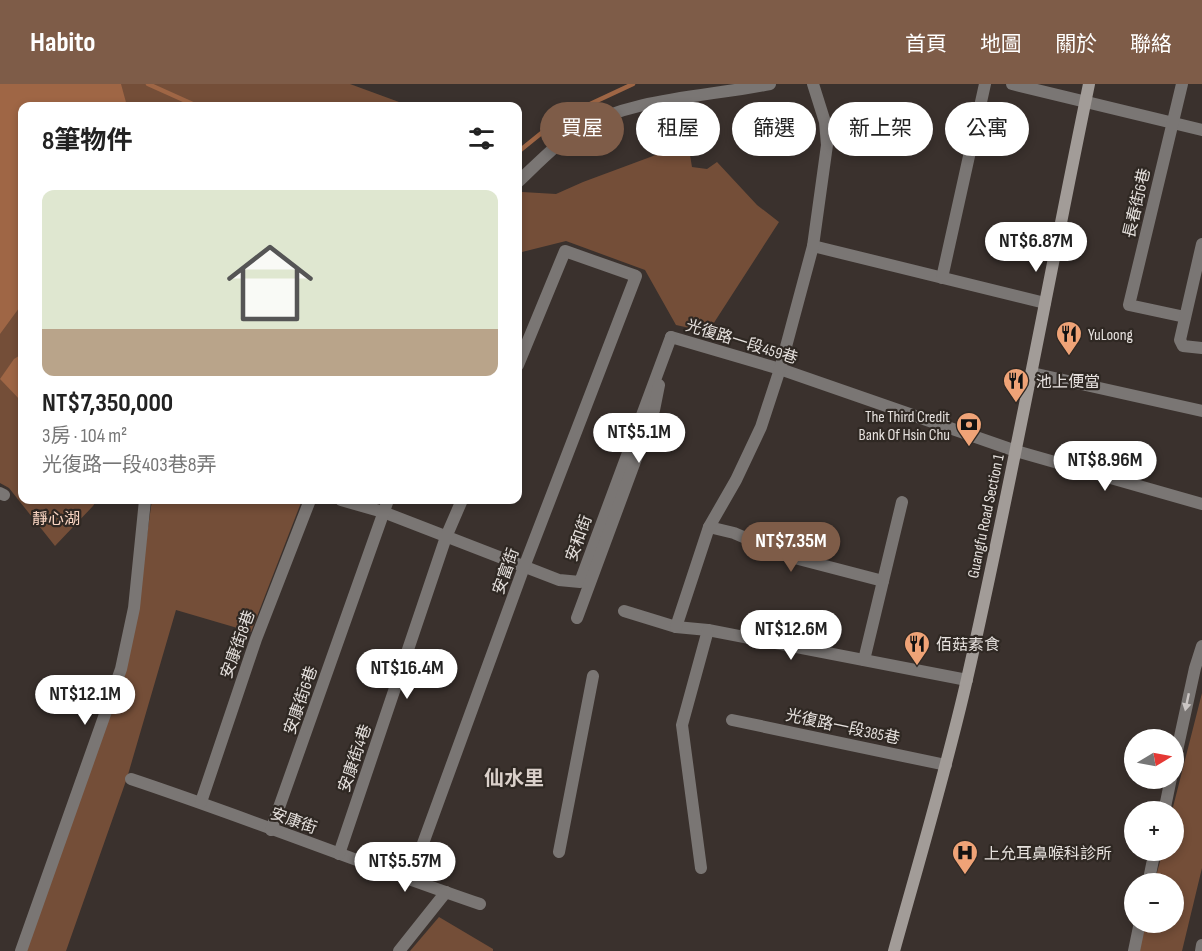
<!DOCTYPE html>
<html lang="zh-TW">
<meta charset="utf-8">
<style>
:root{--surface:#fff;--page:#f2f2f2;--text:#222;--muted:#767676;--line:#e0e0e0;--accent:#7e5c48}
body{margin:0;font-family:"Sofia Sans Condensed","Noto Sans TC",sans-serif;background:var(--page);color:var(--text);height:100vh;display:flex;flex-direction:column;font-size:22px;white-space:nowrap}
*{box-sizing:border-box;margin:0}
p{font-size:20px;color:var(--muted)}
.icon{flex:none;width:33px;height:33px;fill:none;stroke:currentColor;stroke-width:2;stroke-linecap:round;stroke-linejoin:round}
.map{position:relative;flex:1;overflow:hidden}
.sheet{position:absolute;left:18px;top:18px;width:504px;height:402px;display:flex;flex-direction:column;background:var(--surface);border-radius:12px;box-shadow:0 3px 9px #0003}
.sheet>*{flex:none}
.guide{position:absolute;left:540px;top:18px;width:570px;height:54px;display:flex;gap:12px}
.needle{width:39px;rotate:80deg}
.tools{position:absolute;left:1124px;top:645px;display:grid;gap:12px}
.tools a{display:grid;place-items:center;width:60px;height:60px;border-radius:50%;background:var(--surface);box-shadow:0 3px 9px #0003;font-size:30px}
.price{position:absolute;translate:-50% -51px;padding:0 14px;border-radius:21px;background:#fff;color:#222;font-size:20px;line-height:39px;filter:drop-shadow(0 2px 3px #0008)}
.price::after{content:'';position:absolute;left:50%;top:36px;width:18px;height:14px;margin-left:-9px;background:inherit;clip-path:polygon(0 0,100% 0,50% 100%)}
.price.on{background:var(--accent);color:#fff}
ul{padding:0;list-style:none}
li{display:grid;align-content:center;gap:12px;height:318px;padding:0 24px}
li+li{border-top:2px solid var(--line)}
li span{display:grid;place-items:center;height:186px;border-radius:12px;color:#555}
li>.icon{margin-inline-start:auto}
span .icon{width:108px;height:108px;fill:#fffc;stroke-width:1}
li b{font-size:26px}
h2{display:flex;justify-content:space-between;align-items:center;height:72px;padding:0 24px;font-size:26px}
.tag{padding:0 21px;border-radius:27px;background:var(--surface);box-shadow:0 3px 9px #0003;font-size:21px;line-height:54px}
.tag.on{background:var(--accent);color:#fff}
header{display:flex;align-items:center;gap:36px;box-sizing:border-box;height:84px;padding:0 30px;background:var(--accent);color:#fff}
header strong{font-size:28px}
nav{display:flex;gap:33px;margin-inline-start:auto;font-size:21px}
.map>svg:first-child{display:block}
.green{fill:#744e38}
.water{fill:#9f6645}
.lines{fill:none;stroke-linecap:round;stroke-linejoin:round}
.stream{stroke:#9f6645;stroke-width:4.5}
.minor{stroke:#7a7674;stroke-width:12}
.secondary{stroke:#a29c98;stroke-width:12}
.oneway{fill:#cbc6c4}
.labels{text-anchor:middle;stroke-width:4.5;stroke-linejoin:round;paint-order:stroke}
.street-label{font-size:16px;fill:#e6e1de;stroke:#2f2823}
.poi-label{font-size:16px;fill:#e6e1de;stroke:#2f2823;text-anchor:start}
.park-label{font-size:16px;fill:#fad6c3;stroke:#2f2823}
.quarter-label{font-size:20px;font-weight:bold;fill:#dad0ca;stroke:#2f2823}
</style>
<header>
<strong>Habito</strong>
<nav><a>首頁</a><a>地圖</a><a>關於</a><a>聯絡</a></nav>
</header>
<div class="map">
<svg width="1202" height="867" viewBox="0 0 1202 867">
<rect width="100%" height="100%" fill="#3a312d"/>
<!-- green -->
<g class="green">
<polygon points="0,0 350,0 399,18 398,22 22,22 22,416 97,416 93,422 55,462 9,404 0,399"/>
<polygon points="688,59 692,83 707,85 717,78 757,121 779,138 708,248 676,241 645,186 566,157 518,169 518,111 522,108 556,110 583,98"/>
<polygon points="152,416 302,416 251,548 176,526 127,694 66,867 26,867 91,683 144,472"/>
<polygon points="1202,609 1202,784 1182,867 1137,867 1144,839 1173,838 1173,800 1154,799 1163,767 1173,766 1172,727"/>
<polygon points="439,833 493,865 493,867 410,867"/>
</g>
<!-- water -->
<g class="water">
<polygon points="0,0 121,0 127,22 22,22 22,220 0,250"/>
<polygon points="22,270 22,318 0,295 14,275"/>
</g>
<g class="lines">
<!-- stream -->
<g class="stream">
<polyline points="148,0 197,22"/>
<polyline points="518,68 544,47 588,21 633,0"/>
</g>
<!-- minor -->
<g class="minor">
<polyline points="1012,0 1202,46"/>
<polyline points="1182,0 1129,221 1185,233"/>
<path d="M518,98C535,82 558,58 577,46C633,13 707,13 770,0"/>
<polyline points="1202,160 1180,256 1183,262 1202,264"/>
<polyline points="813,162 1045,219"/>
<polyline points="942,194 985,0"/>
<polyline points="671,253 780,285 1016,367 1202,420"/>
<polyline points="1032,289 1202,327"/>
<polyline points="0,409 4,411"/>
<polyline points="341,416 383,428 559,496 580,498 671,253"/>
<polyline points="709,443 734,449 787,472 883,497"/>
<polyline points="624,527 676,543 708,546 967,596"/>
<polyline points="577,534 654,326 659,301"/>
<polyline points="676,543 709,443 736,396 761,343 780,285 813,162 827,61 825,38 813,0"/>
<polyline points="864,576 902,418"/>
<polyline points="732,636 946,681"/>
<polyline points="1173,685 1195,584 1202,562"/>
<path d="M131,695C248,734 363,780 480,820"/>
<polyline points="201,718 256,555 310,416"/>
<polyline points="1164,728 1171,694"/>
<polyline points="271,746 388,416"/>
<polyline points="559,768 593,592"/>
<polyline points="339,770 446,453 462,416"/>
<polyline points="701,784 682,641 708,546"/>
<polyline points="410,795 524,483 636,192 565,167 518,281"/>
<polyline points="1148,800 1155,766"/>
<polyline points="21,867 121,585 134,524 145,416"/>
<polyline points="399,867 446,808"/>
<polyline points="1134,867 1140,838"/>
<polyline points="1201,867 1202,861"/>
</g>
<!-- secondary -->
<path class="secondary" d="M894,867C919,777 946,687 967,595C1012,398 1048,198 1089,0"/>
</g>
<!-- one-way arrows -->
<defs><path id="oneway-solid" d="M-6-.8H1V-3.2L6.5 0L1 3.2V.8H-6Z" transform="scale(1.5)"/></defs>
<use class="oneway" href="#oneway-solid" transform="translate(1187 618) rotate(102)"/>
<!-- icons -->
<defs>
<symbol id="restaurant-pin" viewBox="-11 -11 22 30"><path d="M0 17L-7.5 6A9.5 9.5 0 1 1 7.5 6Z" fill="#efa377" stroke="#2f2823"/><path d="M-5-6h1v4h1v-4h1v4h1v-4h1v5L-1.5 .5V6h-2V.5L-5-1ZM5-6V6H3V1.5H1.5Q1.5-4 5-6Z" fill="#111"/></symbol>
<symbol id="bank-pin" viewBox="-11 -11 22 30"><path d="M0 17L-7.5 6A9.5 9.5 0 1 1 7.5 6Z" fill="#efa377" stroke="#2f2823"/><path d="M-6-4H6V4H-6ZM0-2.3a2.3 2.3 0 1 0 0 4.6a2.3 2.3 0 1 0 0-4.6Z" fill="#111"/></symbol>
<symbol id="hospital-pin" viewBox="-11 -11 22 30"><path d="M0 17L-7.5 6A9.5 9.5 0 1 1 7.5 6Z" fill="#efa377" stroke="#2f2823"/><path d="M-5-5h3v3.5h4V-5h3V5h-3V1.5h-4V5h-3Z" fill="#111"/></symbol>
</defs>
<g fill-rule="evenodd">
<use href="#restaurant-pin" x="1054" y="235" width="30" height="40"/>
<use href="#restaurant-pin" x="1001" y="282" width="30" height="40"/>
<use href="#bank-pin" x="954" y="326" width="30" height="40"/>
<use href="#restaurant-pin" x="902" y="545" width="30" height="40"/>
<use href="#hospital-pin" x="950" y="754" width="30" height="40"/>
</g>
<g class="labels">
<!-- street labels -->
<g class="street-label">
<text transform="translate(1136 119) rotate(-77)" y="6">長春街6巷</text>
<text transform="translate(742 257) rotate(17)" y="6">光復路一段459巷</text>
<text transform="translate(985 432) rotate(-78)" y="6">Guangfu Road Section 1</text>
<text transform="translate(578 454) rotate(-70)" y="6">安和街</text>
<text transform="translate(505 487) rotate(-70)" y="6">安富街</text>
<text transform="translate(237 560) rotate(-70)" y="6">安康街8巷</text>
<text transform="translate(300 616) rotate(-71)" y="6">安康街6巷</text>
<text transform="translate(843 642) rotate(12)" y="6">光復路一段385巷</text>
<text transform="translate(354 674) rotate(-71)" y="6">安康街4巷</text>
<text transform="translate(294 736) rotate(20)" y="6">安康街</text>
</g>
<!-- poi labels -->
<g class="poi-label">
<text x="1088" y="256">YuLoong</text>
<text x="1036" y="303">池上便當</text>
<text x="950" y="338" text-anchor="end">The Third Credit<tspan x="950" dy="18">Bank Of Hsin Chu</tspan></text>
<text x="936" y="566">佰菇素食</text>
<text x="984" y="775">上允耳鼻喉科診所</text>
</g>
<!-- park labels -->
<g class="park-label">
<text x="56" y="440">靜心湖</text>
</g>
<!-- quarter labels -->
<g class="quarter-label">
<text x="514" y="701">仙水里</text>
</g>
</g>
</svg>
<div class="tools">
<a><svg class="needle" viewBox="-14 -14 28 28"><path d="M0-13l5 13h-10z" fill="#e53935"/><path d="M0 13l5-13h-10z" fill="#767676"/></svg></a>
<a>+</a>
<a>−</a>
</div>
<b class="price" style="left:1036px;top:189px">NT$6.87M</b>
<b class="price" style="left:639px;top:380px">NT$5.1M</b>
<b class="price" style="left:1105px;top:408px">NT$8.96M</b>
<b class="price on" style="left:791px;top:489px">NT$7.35M</b>
<b class="price" style="left:791px;top:577px">NT$12.6M</b>
<b class="price" style="left:407px;top:616px">NT$16.4M</b>
<b class="price" style="left:85px;top:642px">NT$12.1M</b>
<b class="price" style="left:405px;top:809px">NT$5.57M</b>
<div class="guide">
<a class="tag on">買屋</a>
<a class="tag">租屋</a>
<a class="tag">篩選</a>
<a class="tag">新上架</a>
<a class="tag">公寓</a>
</div>
<section class="sheet">
<h2>8筆物件<svg class="icon" aria-label="filters" viewBox="0 0 24 24"><path d="M4 7h16M4 17h16"/><circle cx="9" cy="7" r="2"/><circle cx="15" cy="17" r="2"/></svg></h2>
<ul>
<li><span style="background:linear-gradient(#dfe7d0 75%,#b9a48a 0)"><svg class="icon" aria-label="home" viewBox="0 0 24 24"><path d="M3 11l9-7 9 7M6 9v11h12V9"/></svg></span><div><b>NT$7,350,000</b><p>3房 · 104 m²</p><p>光復路一段403巷8弄</p></div></li>
</ul>
</section>
</div>
